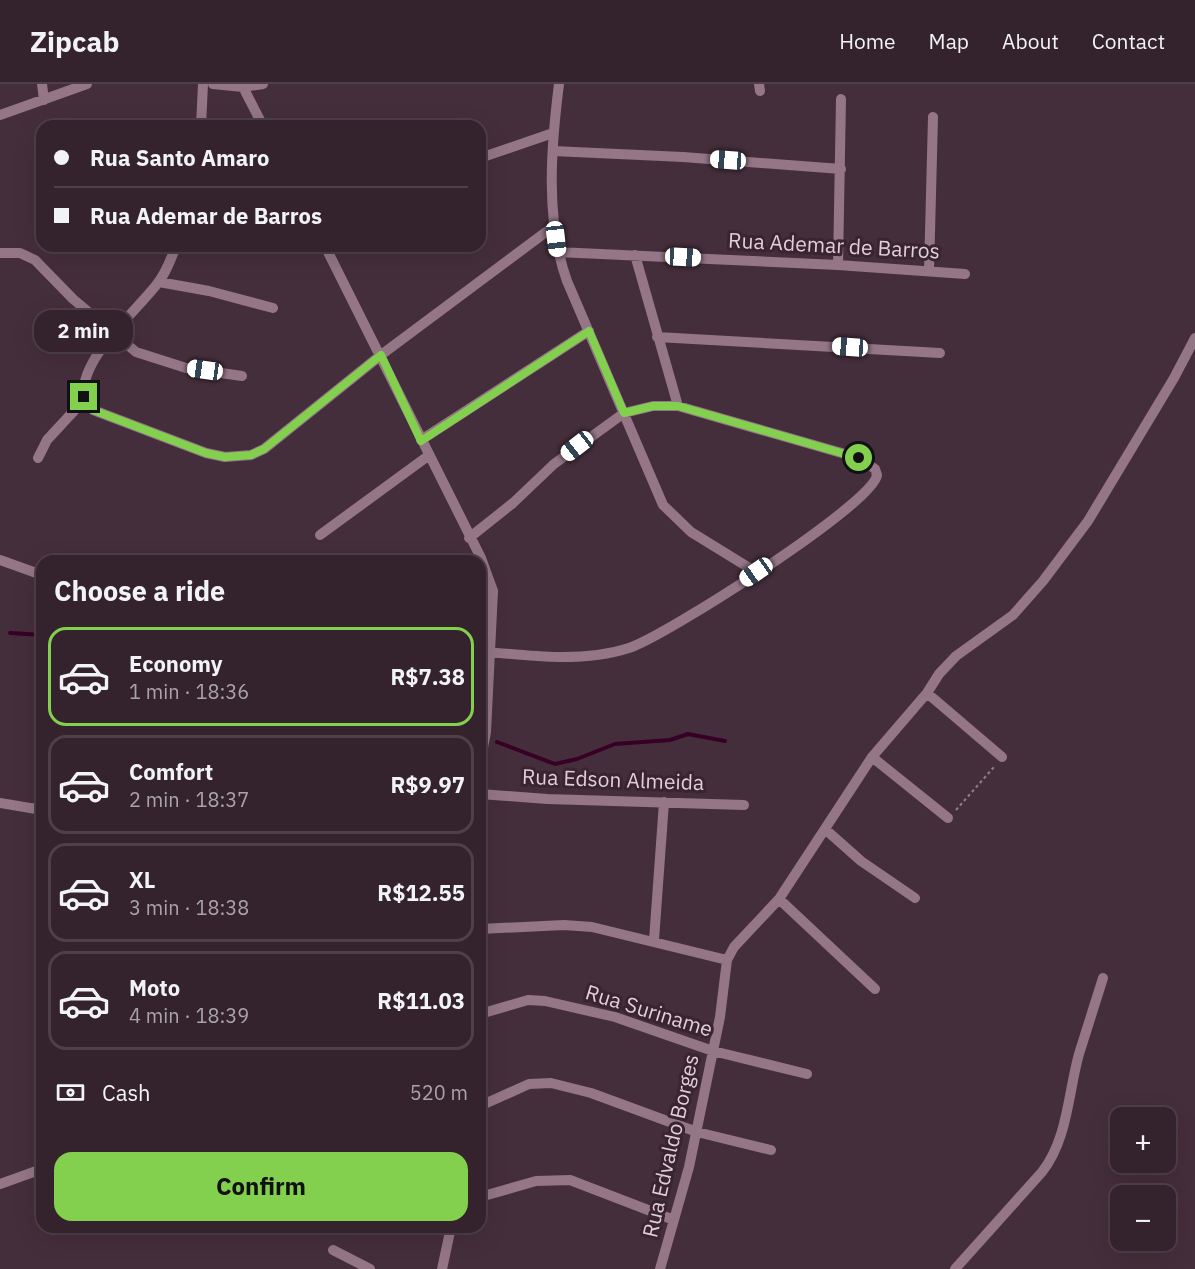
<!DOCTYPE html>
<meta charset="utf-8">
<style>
:root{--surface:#34222c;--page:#3f2f38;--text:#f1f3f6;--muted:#a9a4a9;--line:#4e3f48;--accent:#83d04f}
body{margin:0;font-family:"IBM Plex Sans",sans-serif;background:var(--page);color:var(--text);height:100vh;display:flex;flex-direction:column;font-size:22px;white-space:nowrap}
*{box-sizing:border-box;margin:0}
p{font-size:20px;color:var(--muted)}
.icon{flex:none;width:33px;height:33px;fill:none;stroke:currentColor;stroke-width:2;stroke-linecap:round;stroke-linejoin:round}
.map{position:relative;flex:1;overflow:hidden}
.panel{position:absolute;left:36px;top:471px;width:450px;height:678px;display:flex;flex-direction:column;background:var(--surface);border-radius:18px;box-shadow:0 6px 24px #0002,0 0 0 2px var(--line)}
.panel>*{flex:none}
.hud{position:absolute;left:36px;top:36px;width:450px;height:132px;border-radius:18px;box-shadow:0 6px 24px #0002,0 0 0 2px var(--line);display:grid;align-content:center;height:132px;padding:0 18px;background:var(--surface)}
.buttons{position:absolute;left:1110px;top:1023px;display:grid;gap:12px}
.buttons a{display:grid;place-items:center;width:66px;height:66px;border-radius:12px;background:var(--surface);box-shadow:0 6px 24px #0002,0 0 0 2px var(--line);font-size:30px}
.end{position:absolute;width:27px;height:27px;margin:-14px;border:8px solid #83d04f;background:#111;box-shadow:0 0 0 3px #111}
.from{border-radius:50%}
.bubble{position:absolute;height:42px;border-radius:18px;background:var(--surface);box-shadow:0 6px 24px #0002,0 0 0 2px var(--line);font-size:20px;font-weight:800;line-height:42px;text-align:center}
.car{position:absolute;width:18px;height:36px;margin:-18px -9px;border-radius:8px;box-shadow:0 0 4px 2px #0007;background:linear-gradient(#fff 24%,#345 0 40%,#fff 0 76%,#345 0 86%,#fff 0)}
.hud b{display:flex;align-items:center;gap:21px;height:57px;font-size:22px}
.hud b+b{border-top:2px solid var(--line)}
.hud i{width:15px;height:15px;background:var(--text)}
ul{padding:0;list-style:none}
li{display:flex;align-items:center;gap:18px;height:99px;margin:0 12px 9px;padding:0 6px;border:3px solid var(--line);border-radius:18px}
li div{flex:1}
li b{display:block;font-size:22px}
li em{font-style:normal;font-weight:800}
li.selected{border-color:var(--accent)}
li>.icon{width:54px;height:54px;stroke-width:1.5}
h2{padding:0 18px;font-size:27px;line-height:72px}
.pay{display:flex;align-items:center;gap:15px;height:66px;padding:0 18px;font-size:22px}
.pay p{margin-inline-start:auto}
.primary-button{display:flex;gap:12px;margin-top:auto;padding:12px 18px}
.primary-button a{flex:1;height:69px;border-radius:18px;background:var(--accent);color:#111;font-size:24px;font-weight:800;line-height:69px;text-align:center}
header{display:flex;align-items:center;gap:36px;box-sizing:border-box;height:84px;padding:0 30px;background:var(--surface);border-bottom:2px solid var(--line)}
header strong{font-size:28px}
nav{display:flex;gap:33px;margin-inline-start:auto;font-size:21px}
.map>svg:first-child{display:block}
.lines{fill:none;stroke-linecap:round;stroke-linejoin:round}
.stream{stroke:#380026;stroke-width:4}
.path{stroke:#907d88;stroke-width:2;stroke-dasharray:3 3;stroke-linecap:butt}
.minor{stroke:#947686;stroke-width:10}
.route{stroke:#83d04f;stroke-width:8}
.labels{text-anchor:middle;stroke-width:6;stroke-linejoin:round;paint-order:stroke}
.street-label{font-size:21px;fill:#dfd0d8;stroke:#3b2431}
</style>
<header>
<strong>Zipcab</strong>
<nav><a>Home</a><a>Map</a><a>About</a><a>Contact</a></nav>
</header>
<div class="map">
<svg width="1195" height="1185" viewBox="0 0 1195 1185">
<rect width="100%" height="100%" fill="#452e3b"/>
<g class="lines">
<!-- stream -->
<path class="stream" d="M10,549L42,551
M497,658L555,680L577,675L615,660L670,656L688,650L725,657"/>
<!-- path -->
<path class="path" d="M956,726L994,683"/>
<!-- minor -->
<path class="minor" d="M42,0L44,16
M213,0L243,3L263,0
M559,0C551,63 545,136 567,197L663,421L691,448L756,488
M759,0L760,7
M243,3L263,42
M0,31L87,0
M201,42L203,0
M553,67L683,73L841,85
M480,74L553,49
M176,162C171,175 166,189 157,200C135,229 77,276 84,316L93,326L206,369L225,373L251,371L264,365L381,271L554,142
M325,162L481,474L493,507L486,648L480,679
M557,168L838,181L965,190
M0,169H20L35,176L73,215L136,268L186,284L242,292
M635,171L678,322
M838,181L841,15
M929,187L933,33
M159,198L209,207L273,224
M657,253L940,269
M421,356L589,247
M38,374L47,356L84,316
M320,451L428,372
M469,454L513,419L554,380L624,329L653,322H678L859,374L875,385L877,391C873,420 664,553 629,564C583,579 528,572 480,567
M0,476L42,491
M927,609L1002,673
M872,673L948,734
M480,710L547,715L744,721
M0,719L42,726
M37,725L42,710
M825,745L861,777L915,814
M779,815L875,905
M480,845L564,841L592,843L727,876
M654,856L664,718
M480,930L528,916L545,917L615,933L713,967L807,990
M480,1022L529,1000L551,999L591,1009L697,1048L771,1066
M0,1100L42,1085
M480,1113L536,1097L570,1096L674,1136
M333,1166L370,1185
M442,1185L451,1143
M660,1185L689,1083L720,933L727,876L734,863L779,815L872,673L927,609L939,590L956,572L1013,531L1043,497L1088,437L1174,294L1195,254
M955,1185L1042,1088C1068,1055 1068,1009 1079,970C1087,944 1095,919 1103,894"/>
</g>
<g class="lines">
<!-- route -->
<path class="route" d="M84,313L93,326L206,369L225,373L251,371L264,365L381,271L421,357L589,247L624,329L653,322H678L859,374"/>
</g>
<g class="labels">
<!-- street labels -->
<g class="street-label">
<text transform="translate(834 162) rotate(3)" y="7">Rua Ademar de Barros</text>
<text transform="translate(613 696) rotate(2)" y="7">Rua Edson Almeida</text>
<text transform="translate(649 927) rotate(17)" y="7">Rua Suriname</text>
<text transform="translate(671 1062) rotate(-77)" y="7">Rua Edvaldo Borges</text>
</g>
</g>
</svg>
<div class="buttons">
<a>+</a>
<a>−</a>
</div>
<i class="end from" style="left:859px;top:374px"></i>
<i class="end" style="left:84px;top:313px"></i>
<div class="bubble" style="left:34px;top:226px;width:99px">2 min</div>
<i class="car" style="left:728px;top:76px;rotate:274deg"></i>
<i class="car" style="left:556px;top:155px;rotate:173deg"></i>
<i class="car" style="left:683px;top:173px;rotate:93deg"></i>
<i class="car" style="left:850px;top:263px;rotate:274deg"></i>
<i class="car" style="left:205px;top:286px;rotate:278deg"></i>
<i class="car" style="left:577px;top:362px;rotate:232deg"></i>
<i class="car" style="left:756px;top:488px;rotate:235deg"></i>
<div class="hud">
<b><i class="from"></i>Rua Santo Amaro</b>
<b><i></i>Rua Ademar de Barros</b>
</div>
<section class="panel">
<h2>Choose a ride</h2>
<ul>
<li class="selected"><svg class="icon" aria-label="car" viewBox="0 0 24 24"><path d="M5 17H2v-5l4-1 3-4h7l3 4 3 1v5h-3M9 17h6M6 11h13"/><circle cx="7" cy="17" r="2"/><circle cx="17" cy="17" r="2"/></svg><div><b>Economy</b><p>1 min · 18:36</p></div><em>R$7.38</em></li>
<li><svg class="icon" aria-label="car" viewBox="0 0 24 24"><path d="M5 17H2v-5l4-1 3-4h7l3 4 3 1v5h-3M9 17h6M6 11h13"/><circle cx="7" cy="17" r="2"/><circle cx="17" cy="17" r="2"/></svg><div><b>Comfort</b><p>2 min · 18:37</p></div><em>R$9.97</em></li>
<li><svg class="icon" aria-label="car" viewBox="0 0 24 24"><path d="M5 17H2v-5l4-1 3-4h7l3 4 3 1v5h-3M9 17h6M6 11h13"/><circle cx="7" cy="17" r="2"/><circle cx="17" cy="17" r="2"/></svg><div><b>XL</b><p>3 min · 18:38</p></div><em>R$12.55</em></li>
<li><svg class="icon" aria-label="car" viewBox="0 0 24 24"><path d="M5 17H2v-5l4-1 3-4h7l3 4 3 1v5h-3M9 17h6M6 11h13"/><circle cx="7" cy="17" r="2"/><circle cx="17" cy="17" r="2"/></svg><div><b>Moto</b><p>4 min · 18:39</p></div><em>R$11.03</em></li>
</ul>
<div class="pay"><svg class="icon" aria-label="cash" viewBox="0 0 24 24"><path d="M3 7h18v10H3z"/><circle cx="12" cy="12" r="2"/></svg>Cash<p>520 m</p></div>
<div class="primary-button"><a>Confirm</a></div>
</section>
</div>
